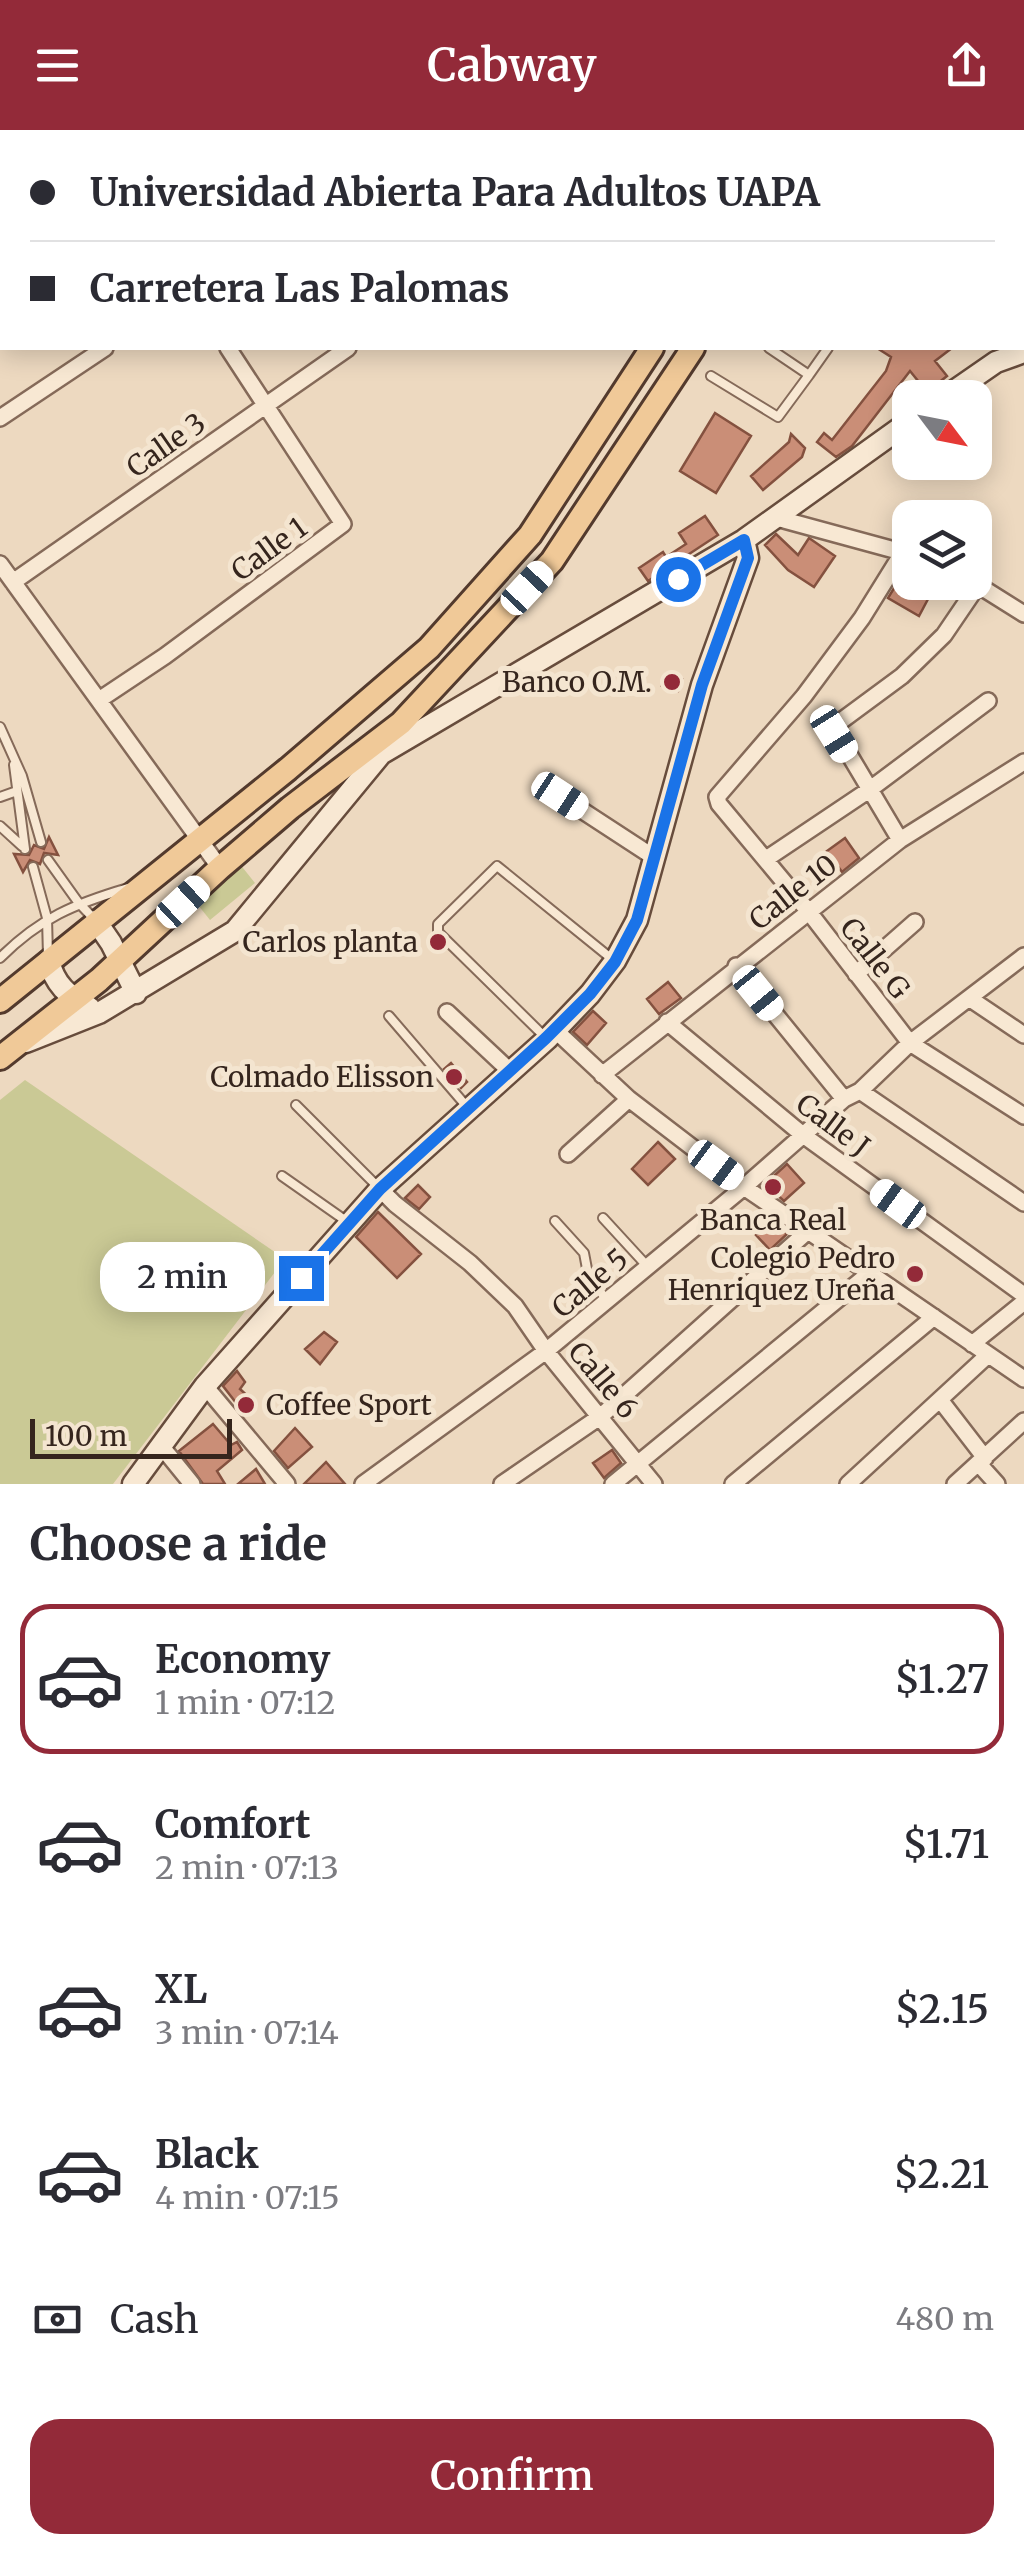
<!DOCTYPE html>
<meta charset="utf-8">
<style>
:root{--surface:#fff;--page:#f7f7f7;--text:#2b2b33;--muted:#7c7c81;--line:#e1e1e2;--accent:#932a39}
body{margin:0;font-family:Merriweather,serif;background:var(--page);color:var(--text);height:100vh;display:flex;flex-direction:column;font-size:38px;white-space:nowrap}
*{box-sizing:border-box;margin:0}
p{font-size:32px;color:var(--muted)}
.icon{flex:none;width:55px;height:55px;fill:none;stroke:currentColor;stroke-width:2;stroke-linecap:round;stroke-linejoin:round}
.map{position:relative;height:1354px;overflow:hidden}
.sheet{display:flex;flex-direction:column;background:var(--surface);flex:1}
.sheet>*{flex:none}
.guide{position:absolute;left:0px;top:0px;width:1025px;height:220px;box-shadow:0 5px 25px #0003;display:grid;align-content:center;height:220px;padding:0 30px;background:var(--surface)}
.needle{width:65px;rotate:122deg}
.tools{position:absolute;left:892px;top:250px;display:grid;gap:20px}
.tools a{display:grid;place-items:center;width:100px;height:100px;border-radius:20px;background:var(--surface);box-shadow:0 5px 25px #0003;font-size:50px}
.scale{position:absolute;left:30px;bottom:25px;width:202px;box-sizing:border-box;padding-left:10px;border:5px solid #35251d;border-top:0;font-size:28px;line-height:35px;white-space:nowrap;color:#35251d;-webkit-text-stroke:8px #f4e5d0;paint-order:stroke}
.end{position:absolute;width:45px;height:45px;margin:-22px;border:12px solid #1a73e8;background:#fff;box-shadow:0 0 0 5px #fff}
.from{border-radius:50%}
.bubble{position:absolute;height:70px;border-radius:30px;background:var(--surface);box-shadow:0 5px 25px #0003;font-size:32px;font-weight:600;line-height:70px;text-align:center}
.car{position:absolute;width:30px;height:60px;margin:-30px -15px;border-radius:12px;box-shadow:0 0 8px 2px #0007;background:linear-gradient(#fff 24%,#345 0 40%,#fff 0 76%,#345 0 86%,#fff 0)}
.guide b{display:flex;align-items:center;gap:35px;height:95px;font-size:38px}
.guide b+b{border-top:2px solid var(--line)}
.guide i{width:25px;height:25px;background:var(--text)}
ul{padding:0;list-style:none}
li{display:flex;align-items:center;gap:30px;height:150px;margin:0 20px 15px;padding:0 10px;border:5px solid transparent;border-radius:30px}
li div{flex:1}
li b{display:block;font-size:38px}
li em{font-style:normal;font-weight:600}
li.on{border-color:var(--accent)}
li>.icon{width:90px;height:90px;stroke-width:1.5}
h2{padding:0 30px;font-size:45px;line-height:120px}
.pay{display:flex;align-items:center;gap:25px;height:110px;padding:0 30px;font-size:38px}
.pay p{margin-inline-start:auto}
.primary-button{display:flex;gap:20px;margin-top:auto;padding:20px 30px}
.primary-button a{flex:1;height:115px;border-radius:30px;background:var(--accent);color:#fff;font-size:40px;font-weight:600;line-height:115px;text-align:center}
header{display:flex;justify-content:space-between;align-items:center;height:130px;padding:0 30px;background:var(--accent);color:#fff;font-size:45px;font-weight:600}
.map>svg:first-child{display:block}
.green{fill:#cac995}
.building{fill:#ca8e77;stroke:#84513f;stroke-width:2.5}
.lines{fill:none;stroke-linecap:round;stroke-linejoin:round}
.lane-casing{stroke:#856a59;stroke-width:12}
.street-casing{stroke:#856a59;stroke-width:20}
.secondary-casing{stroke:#674c3c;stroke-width:25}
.primary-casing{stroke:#533a2d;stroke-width:28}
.lane{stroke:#f8e8d3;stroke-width:8}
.street{stroke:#f8e8d3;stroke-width:15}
.secondary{stroke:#f8e8d3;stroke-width:20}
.primary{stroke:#f0c998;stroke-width:22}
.route{stroke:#1a73e8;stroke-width:12}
.poi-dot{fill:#932a39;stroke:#f4e5d0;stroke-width:4}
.labels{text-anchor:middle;stroke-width:10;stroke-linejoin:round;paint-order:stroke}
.street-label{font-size:28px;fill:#35251d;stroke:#f4e5d0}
.poi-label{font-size:28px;fill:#35251d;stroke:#f4e5d0;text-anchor:end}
</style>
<header><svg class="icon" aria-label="menu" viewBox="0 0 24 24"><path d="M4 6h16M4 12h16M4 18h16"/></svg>Cabway<svg class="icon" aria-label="share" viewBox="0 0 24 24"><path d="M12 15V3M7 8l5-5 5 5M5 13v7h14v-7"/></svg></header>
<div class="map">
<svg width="1024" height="1354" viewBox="0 0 1024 1354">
<rect width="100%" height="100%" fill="#edd9c0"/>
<!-- green -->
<path class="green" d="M239,733L255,753L210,790L194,770Z
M25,950L285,1129L113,1354H0V970Z"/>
<!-- building -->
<path class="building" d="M877,218H952L935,231L947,246L927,262L910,241L852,316L836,327L817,312L824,303L832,310L886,241L891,227Z
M715,283L751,306L716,363L680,341Z
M791,304L805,318L802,327L763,360L751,346L789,312Z
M705,386L718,405L648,451L639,438L663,422L666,427L686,414L679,403Z
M776,404L798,425L809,408L835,426L814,457L788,440L765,415Z
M908,435L910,452H937L919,486L888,468Z
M666,544L682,549L678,561L662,556Z
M49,707L58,725L44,723L40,734L30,730L23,742L14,724L29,725L34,715L44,719Z
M845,708L859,728L842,742L827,721Z
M668,852L681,868L659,884L647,869Z
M593,881L606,893L587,915L573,902Z
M451,933L467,952L461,958L444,939Z
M658,1012L675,1029L648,1055L632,1039Z
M787,1034L804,1053L784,1071L765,1054Z
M418,1055L430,1067L419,1079L405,1068Z
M378,1082L421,1124L397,1148L356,1107Z
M773,1090L787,1104L770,1120L756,1105Z
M324,1202L337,1212L320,1234L305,1219Z
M237,1241L245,1252L240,1259L254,1272L244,1283L223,1256Z
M213,1294L231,1315L237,1312L242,1320L217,1341L225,1354H203L179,1321Z
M295,1298L312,1317L288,1338L274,1321Z
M612,1320L621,1333L604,1348L593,1333Z
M326,1332L345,1354H304Z
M256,1339L265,1354H238Z"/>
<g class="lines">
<!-- lane casing -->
<g class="lane-casing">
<path id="lane" d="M999,0V2
M967,2L968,0
M809,245L828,218
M711,246L778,287L809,245L769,218
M0,597L22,646L41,712
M14,635L25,719
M0,667L17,661
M0,696L22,716
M48,730L78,772L96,791
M33,737L47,788L48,826
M0,828C40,788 74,774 128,758
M389,886L468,978
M546,908L438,802V794L497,736L612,829
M296,975L378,1057
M282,1046L349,1093
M603,1088L648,1137
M555,1091L584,1123L588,1144L607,1171"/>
</g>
<!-- street casing -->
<g class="street-casing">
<path id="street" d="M201,0L203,2
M492,0L497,2
M144,2L147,0
M380,2L381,0
M0,108L2,106
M0,288L105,218
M773,387L909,424
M903,422L862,488L804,566L717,667L719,674L809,782L910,913L1024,986
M0,434L220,738
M13,452L348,218
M973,452L1024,484
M99,570L165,526L343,394L228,218
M560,666L655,728
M900,710L834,599L837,594L902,546L944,505L978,455
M766,729L869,660L988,571
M736,836L844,969
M856,844L915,792
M969,868L1024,905
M447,882L511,942
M667,892L803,1005L1024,1165
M555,900L629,969L744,1057L1024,1249
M602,945L900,710L1024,632
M860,961L1024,1073
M568,1024L629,969
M380,1059L395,1074L470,1133L515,1176L546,1221L654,1354
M972,1214L1024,1172
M205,1256L287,1354
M941,1271L985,1328
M162,1317L192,1354
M979,1334L997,1354
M363,1354L546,1221L744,1057L844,969L860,961L910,913L1024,826
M502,1354L601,1286L809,1100
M613,1354L871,1142
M733,1354L934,1187
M848,1354L988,1225
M955,1354L1024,1291"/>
</g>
<!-- secondary casing -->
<g class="secondary-casing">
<path id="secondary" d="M944,268L996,232L1024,222
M96,791L111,813L136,863
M49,830C54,854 68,866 89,877
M26,912L99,883L235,801L381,624L744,410L910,291
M133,1354L205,1256L380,1059L547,909L590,864L615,831L637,790L702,555L748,428L744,410"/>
</g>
<!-- primary casing -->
<g class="primary-casing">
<path id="primary" d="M777,2L779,0
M810,2L812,0
M0,871L288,639L429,518L530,405L652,218
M0,928L99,850L220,738L290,678L401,593L552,431L693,218"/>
</g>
<!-- lane -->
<use href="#lane" class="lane"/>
<!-- street -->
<use href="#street" class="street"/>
<!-- secondary -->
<use href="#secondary" class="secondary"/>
<!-- primary -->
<use href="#primary" class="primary"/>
</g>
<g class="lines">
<!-- route -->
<path class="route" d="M301,1148L380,1059L546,908L590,864L615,832L637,790L702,555L748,428L744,410L678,449"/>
</g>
<!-- markers -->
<g class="poi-dot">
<circle cx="672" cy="552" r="10"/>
<circle cx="438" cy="812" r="10"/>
<circle cx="454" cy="947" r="10"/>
<circle cx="773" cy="1057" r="10"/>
<circle cx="915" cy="1144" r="10"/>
<circle cx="246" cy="1275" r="10"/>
</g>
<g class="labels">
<!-- street labels -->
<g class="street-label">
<text transform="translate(166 315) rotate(-35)" y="10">Calle 3</text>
<text transform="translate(269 419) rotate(-36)" y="10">Calle 1</text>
<text transform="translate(793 762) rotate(-38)" y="10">Calle 10</text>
<text transform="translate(875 828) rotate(52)" y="10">Calle G</text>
<text transform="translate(833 995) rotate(37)" y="10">Calle J</text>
<text transform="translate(590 1153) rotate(-40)" y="10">Calle 5</text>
<text transform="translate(603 1250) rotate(50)" y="10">Calle 6</text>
</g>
<!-- poi labels -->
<g class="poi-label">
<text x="652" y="562">Banco O.M.</text>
<text x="418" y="822">Carlos planta</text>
<text x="434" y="957">Colmado Elisson</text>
<text x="773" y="1100" text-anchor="middle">Banca Real</text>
<text x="895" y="1138">Colegio Pedro<tspan x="895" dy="32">Henriquez Ureña</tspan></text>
<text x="266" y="1285" text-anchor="start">Coffee Sport</text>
</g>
</g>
</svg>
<div class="tools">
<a><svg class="needle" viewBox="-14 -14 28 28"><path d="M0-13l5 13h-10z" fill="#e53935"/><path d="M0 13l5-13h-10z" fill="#7c7c81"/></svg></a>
<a><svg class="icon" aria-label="layers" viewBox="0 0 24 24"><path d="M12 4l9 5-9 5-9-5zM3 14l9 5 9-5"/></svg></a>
</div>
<div class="scale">100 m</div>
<i class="end from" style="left:678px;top:449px"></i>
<i class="end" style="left:301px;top:1148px"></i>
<div class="bubble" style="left:100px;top:1112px;width:165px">2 min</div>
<i class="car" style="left:527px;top:458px;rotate:43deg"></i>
<i class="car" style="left:834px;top:604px;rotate:148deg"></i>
<i class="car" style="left:560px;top:666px;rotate:123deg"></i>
<i class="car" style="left:183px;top:772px;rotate:47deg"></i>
<i class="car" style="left:758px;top:863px;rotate:141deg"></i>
<i class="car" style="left:716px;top:1035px;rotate:127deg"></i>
<i class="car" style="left:898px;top:1074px;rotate:306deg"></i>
<div class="guide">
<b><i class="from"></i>Universidad Abierta Para Adultos UAPA</b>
<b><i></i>Carretera Las Palomas</b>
</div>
</div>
<section class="sheet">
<h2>Choose a ride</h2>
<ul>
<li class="on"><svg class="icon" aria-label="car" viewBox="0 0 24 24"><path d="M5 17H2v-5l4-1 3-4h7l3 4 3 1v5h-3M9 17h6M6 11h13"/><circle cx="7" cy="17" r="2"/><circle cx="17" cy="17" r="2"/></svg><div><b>Economy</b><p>1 min · 07:12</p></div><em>$1.27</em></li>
<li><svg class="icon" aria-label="car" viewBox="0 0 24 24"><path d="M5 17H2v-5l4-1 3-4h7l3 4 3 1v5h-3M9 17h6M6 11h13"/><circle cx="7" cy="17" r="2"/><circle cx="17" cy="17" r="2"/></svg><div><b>Comfort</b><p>2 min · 07:13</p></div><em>$1.71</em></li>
<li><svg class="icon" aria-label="car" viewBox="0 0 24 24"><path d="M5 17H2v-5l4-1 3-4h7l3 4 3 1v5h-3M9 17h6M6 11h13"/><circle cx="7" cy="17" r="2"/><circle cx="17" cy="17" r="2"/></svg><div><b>XL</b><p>3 min · 07:14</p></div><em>$2.15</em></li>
<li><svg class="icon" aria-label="car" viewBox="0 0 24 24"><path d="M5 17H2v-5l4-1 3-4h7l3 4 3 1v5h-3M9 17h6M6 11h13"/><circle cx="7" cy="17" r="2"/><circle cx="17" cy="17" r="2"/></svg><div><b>Black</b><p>4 min · 07:15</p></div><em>$2.21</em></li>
</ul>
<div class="pay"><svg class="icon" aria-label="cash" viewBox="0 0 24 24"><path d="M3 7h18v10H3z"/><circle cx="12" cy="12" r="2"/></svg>Cash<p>480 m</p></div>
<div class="primary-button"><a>Confirm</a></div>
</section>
